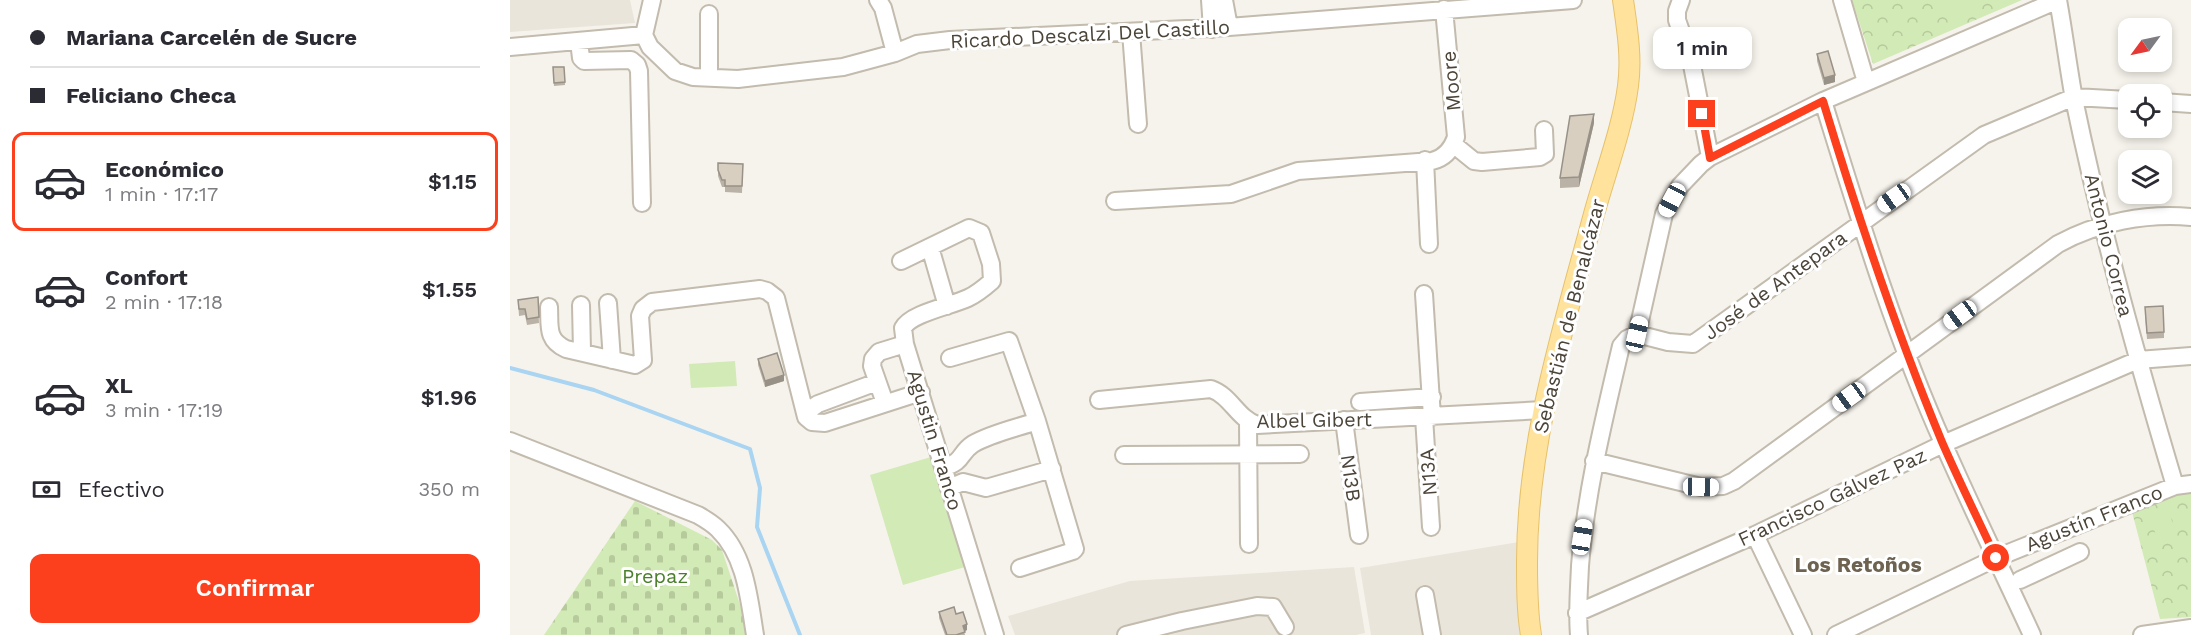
<!DOCTYPE html>
<html lang="es">
<meta charset="utf-8">
<style>
:root{--surface:#fff;--page:#f2f2f3;--text:#2b2b33;--muted:#7c7c81;--line:#e1e1e2;--accent:#fc3f1d}
body{margin:0;font-family:"Work Sans",sans-serif;background:var(--page);color:var(--text);height:100vh;display:flex;flex-direction:column;font-size:22px;white-space:nowrap}
*{box-sizing:border-box;margin:0}
p{font-size:20px;color:var(--muted)}
.icon{flex:none;width:33px;height:33px;fill:none;stroke:currentColor;stroke-width:2;stroke-linecap:round;stroke-linejoin:round}
.map{position:relative;flex:1;overflow:hidden}
.drawer{display:flex;flex-direction:column;background:var(--surface);width:510px}
.drawer>*{flex:none}
.top-card{display:grid;align-content:center;height:132px;padding:0 30px;background:var(--surface)}
.needle{width:39px;rotate:237deg}
.controls{position:absolute;left:1608px;top:18px;display:grid;gap:12px}
.controls a{display:grid;place-items:center;width:54px;height:54px;border-radius:12px;background:var(--surface);box-shadow:0 3px 9px #0003;font-size:30px}
.end{position:absolute;width:27px;height:27px;margin:-14px;border:8px solid #fc3f1d;background:#fff;box-shadow:0 0 0 3px #fff}
.from{border-radius:50%}
.bubble{position:absolute;height:42px;border-radius:12px;background:var(--surface);box-shadow:0 3px 9px #0003;font-size:20px;font-weight:600;line-height:42px;text-align:center}
.car{position:absolute;width:18px;height:36px;margin:-18px -9px;border-radius:8px;box-shadow:0 0 4px 2px #0007;background:linear-gradient(#fff 24%,#345 0 40%,#fff 0 76%,#345 0 86%,#fff 0)}
.top-card b{display:flex;align-items:center;gap:21px;height:57px;font-size:22px}
.top-card b+b{border-top:2px solid var(--line)}
.top-card i{width:15px;height:15px;background:var(--text)}
ul{padding:0;list-style:none}
li{display:flex;align-items:center;gap:18px;height:99px;margin:0 12px 9px;padding:0 18px;border:3px solid transparent;border-radius:12px}
li div{flex:1}
li b{display:block;font-size:22px}
li em{font-style:normal;font-weight:600}
li.active{border-color:var(--accent)}
li>.icon{width:54px;height:54px;stroke-width:1.5}
.pay{display:flex;align-items:center;gap:15px;height:66px;padding:0 30px;font-size:22px}
.pay p{margin-inline-start:auto}
.primary-button{display:flex;gap:12px;margin-top:auto;padding:12px 30px}
.primary-button a{flex:1;height:69px;border-radius:12px;background:var(--accent);color:#fff;font-size:24px;font-weight:600;line-height:69px;text-align:center}
main{display:flex;flex:1;min-height:0}
.map>svg:first-child{display:block}
.residential{fill:#eae5da}
.cemetery{fill:url(#cemetery-stones)}
.park{fill:url(#park-crowns)}
.pitch{fill:#d2eab5}
.lines{fill:none;stroke-linecap:round;stroke-linejoin:round}
.stream{stroke:#a9d4f2;stroke-width:4}
.minor-casing{stroke:#c2bbae;stroke-width:20}
.major-casing{stroke:#e6c16a;stroke-width:22}
.minor{stroke:#fff;stroke-width:16}
.major{stroke:#ffe39c;stroke-width:20}
.wall{fill:#bab2a6}
.shaded-wall{fill:#979187}
.building{fill:#d8cfc1;stroke:#979187;stroke-width:1.5}
.route{stroke:#fc3f1d;stroke-width:8}
.labels{text-anchor:middle;stroke-width:6;stroke-linejoin:round;paint-order:stroke}
.street-label{font-size:20px;fill:#4b4439;stroke:#fff}
.park-label{font-size:20px;fill:#4a7f2a;stroke:#fff}
.neighbourhood-label{font-size:21px;font-weight:bold;fill:#6e6250;stroke:#fff}
</style>
<main>
<section class="drawer">
<div class="top-card">
<b><i class="from"></i>Mariana Carcelén de Sucre</b>
<b><i></i>Feliciano Checa</b>
</div>
<ul>
<li class="active"><svg class="icon" aria-label="car" viewBox="0 0 24 24"><path d="M5 17H2v-5l4-1 3-4h7l3 4 3 1v5h-3M9 17h6M6 11h13"/><circle cx="7" cy="17" r="2"/><circle cx="17" cy="17" r="2"/></svg><div><b>Económico</b><p>1 min · 17:17</p></div><em>$1.15</em></li>
<li><svg class="icon" aria-label="car" viewBox="0 0 24 24"><path d="M5 17H2v-5l4-1 3-4h7l3 4 3 1v5h-3M9 17h6M6 11h13"/><circle cx="7" cy="17" r="2"/><circle cx="17" cy="17" r="2"/></svg><div><b>Confort</b><p>2 min · 17:18</p></div><em>$1.55</em></li>
<li><svg class="icon" aria-label="car" viewBox="0 0 24 24"><path d="M5 17H2v-5l4-1 3-4h7l3 4 3 1v5h-3M9 17h6M6 11h13"/><circle cx="7" cy="17" r="2"/><circle cx="17" cy="17" r="2"/></svg><div><b>XL</b><p>3 min · 17:19</p></div><em>$1.96</em></li>
</ul>
<div class="pay"><svg class="icon" aria-label="cash" viewBox="0 0 24 24"><path d="M3 7h18v10H3z"/><circle cx="12" cy="12" r="2"/></svg>Efectivo<p>350 m</p></div>
<div class="primary-button"><a>Confirmar</a></div>
</section>
<div class="map">
<svg width="1681" height="635" viewBox="0 0 1681 635">
<defs>
<pattern id="cemetery-stones" width="16" height="16" patternUnits="userSpaceOnUse" patternTransform="scale(1.5)"><rect width="16" height="16" fill="#d2eab5"/><path d="M2 7V4a2 2 0 0 1 4 0v3zM10 15v-3a2 2 0 0 1 4 0v3z" fill="#b6ca9c"/></pattern>
<pattern id="park-crowns" width="20" height="18" patternUnits="userSpaceOnUse" patternTransform="scale(1.5)"><rect width="20" height="18" fill="#d2eab5"/><path d="M2 6a3 3 0 1 1 6 0M12 15a3 3 0 1 1 6 0" fill="none" stroke="#b6ca9c"/></pattern>
</defs>
<rect width="100%" height="100%" fill="#f6f3ec"/>
<!-- residential -->
<path class="residential" d="M0,0H120L125,23L0,32Z
M1009,542L1017,635H861L850,568Z
M844,567L855,633L846,635H505L498,616L620,581Z"/>
<!-- cemetery -->
<path class="cemetery" d="M125,501L202,540L212,550L240,635H34Z"/>
<!-- park -->
<path class="park" d="M1342,0H1512L1363,64Z
M1681,493V617L1650,619L1621,508L1656,494Z"/>
<!-- pitch -->
<path class="pitch" d="M1441,0H1469L1472,8L1441,21L1434,3Z
M225,361L227,386L181,388L179,364Z
M421,457L455,567L393,585L360,475Z
M1657,505L1667,537L1648,543L1639,511Z"/>
<g class="lines">
<!-- stream -->
<path class="stream" d="M0,368L84,390L240,449L250,488L247,527L290,635"/>
<!-- minor casing -->
<g class="minor-casing">
<path id="minor" d="M142,0L134,35L140,47L165,71L183,77L228,79L333,67L385,53L407,44L440,40L719,27L1063,0
M368,0L373,8L385,53
M700,0L702,29
M714,0L719,27
M1171,0L1167,11V20L1181,60L1200,157
M1332,0L1356,82
M1548,0C1554,33 1558,66 1564,99C1591,230 1627,358 1665,486
M199,14V78
M621,32L628,124
M69,41L71,58L74,61L121,60L127,65L129,71L132,203
M0,47L134,35
M1313,101C1349,217 1384,334 1434,445C1462,509 1493,572 1522,635
M1652,102L1681,104
M943,144L964,161L972,162L1030,157L1035,154L1034,130
M915,160L919,244
M605,201L721,194L788,171L922,161C935,158 942,149 946,137L934,9
M420,247L437,306
M391,261L459,228L471,233L481,264L482,281C474,288 467,294 458,298C441,306 401,313 393,328L395,344L485,635
M914,294L922,417
M98,303L102,360
M71,305L72,351
M39,307C40,326 36,340 56,349L125,365L133,360L130,316L133,309L142,302L250,289L257,291L266,298L296,417
M1127,334L1158,342L1183,344L1474,135L1564,97L1618,100
M440,358L499,341L527,421L565,549L563,551L510,568
M589,400L701,389C721,396 727,418 747,425L1033,410
M850,402L922,397
M375,403L362,366L363,359L369,352L395,344
M296,417L302,422L315,423L411,392
M296,417L302,408L308,404L367,382
M914,417L921,527
M834,420L849,535
M738,422L739,544
M0,441L188,515C195,519 202,523 208,529C236,556 239,599 245,635
M614,455L790,454
M1084,461L1191,487L1213,486L1224,481L1548,244C1588,222 1636,213 1681,217
M434,467C454,462 449,453 463,444C482,433 507,428 527,421
M439,488L453,482L476,488L542,469
M1245,535L1293,635
M1510,580L1570,552
M915,595L922,635
M1067,613L1245,535L1433,444L1628,360L1681,356
M616,635L672,621L747,606L763,607L775,627
M1069,635C1067,612 1069,590 1070,566C1076,491 1094,419 1111,346L1117,339L1127,334L1154,214L1170,186L1191,164L1200,157L1313,101L1548,0
M1326,635L1486,558L1665,486L1681,484
M1632,635L1681,628"/>
</g>
<!-- major casing -->
<g class="major-casing">
<path id="major" d="M1021,635C1017,611 1017,587 1017,562C1017,442 1053,329 1084,214C1095,174 1113,126 1118,86C1122,57 1117,28 1113,0"/>
</g>
<!-- minor -->
<use href="#minor" class="minor"/>
<!-- major -->
<use href="#major" class="major"/>
</g>
<!-- wall -->
<path class="wall" d="M1307,54L1325,82L1314,85L1307,61Z
M43,67H54L55,85L44,86Z
M1084,123L1069,187L1050,188V178Z
M208,163L233,164L232,193L215,192V187H212L208,176Z
M28,297L29,323L17,325L15,315L9,316L8,300Z
M1635,313L1654,332V338L1637,339Z
M248,359L274,381L255,387L248,365Z
M429,612L446,614L457,630L454,631L455,635H435L429,618Z"/>
<!-- shaded-wall -->
<path class="shaded-wall" d="M1325,75V82L1314,85V78Z
M1084,114V123L1069,187V177Z
M274,375V381L255,387V381Z
M457,624V630L453,632V626Z"/>
<!-- building -->
<path class="building" d="M1318,51L1325,75L1314,78L1307,54Z
M43,67H54L55,82L44,83Z
M1084,114L1069,177L1050,178L1060,116Z
M208,163L233,164L232,186H215V180H212L208,170Z
M28,297L29,317L17,319L15,309H9L8,300Z
M1653,306L1654,332L1637,333L1635,307Z
M267,353L274,375L255,381L248,359Z
M444,607L446,614L453,612L457,624L453,626L455,632L446,635H437L429,612Z"/>
<g class="lines">
<!-- route -->
<path class="route" d="M1192,114L1200,158L1313,101C1348,217 1386,331 1432,442C1449,481 1468,519 1486,558"/>
</g>
<g class="labels">
<!-- street labels -->
<g class="street-label">
<text transform="translate(580 34) rotate(-3)" y="7">Ricardo Descalzi Del Castillo</text>
<text transform="translate(941 81) rotate(-95)" y="7">Moore</text>
<text transform="translate(1599 245) rotate(76)" y="7">Antonio Correa</text>
<text transform="translate(1265 285) rotate(-36)" y="7">José de Antepara</text>
<text transform="translate(1059 316) rotate(-76)" y="7">Sebastián de Benalcázar</text>
<text transform="translate(804 420) rotate(-1)" y="7">Albel Gibert</text>
<text transform="translate(425 440) rotate(73)" y="7">Agustin Franco</text>
<text transform="translate(918 472) rotate(-94)" y="7">N13A</text>
<text transform="translate(841 478) rotate(82)" y="7">N13B</text>
<text transform="translate(1322 497) rotate(-25)" y="7">Francisco Gálvez Paz</text>
<text transform="translate(1584 518) rotate(-22)" y="7">Agustín Franco</text>
</g>
<!-- park labels -->
<g class="park-label">
<text x="145" y="583">Prepaz</text>
</g>
<!-- neighbourhood labels -->
<g class="neighbourhood-label">
<text x="1348" y="572">Los Retoños</text>
</g>
</g>
</svg>
<div class="controls">
<a><svg class="needle" viewBox="-14 -14 28 28"><path d="M0-13l5 13h-10z" fill="#e53935"/><path d="M0 13l5-13h-10z" fill="#7c7c81"/></svg></a>
<a><svg class="icon" aria-label="locate" viewBox="0 0 24 24"><circle cx="12" cy="12" r="6"/><path d="M12 2v4M12 18v4M2 12h4M18 12h4"/></svg></a>
<a><svg class="icon" aria-label="layers" viewBox="0 0 24 24"><path d="M12 4l9 5-9 5-9-5zM3 14l9 5 9-5"/></svg></a>
</div>
<i class="end from" style="left:1486px;top:558px"></i>
<i class="end" style="left:1192px;top:114px"></i>
<div class="bubble" style="left:1143px;top:27px;width:99px">1 min</div>
<i class="car" style="left:1384px;top:198px;rotate:235deg"></i>
<i class="car" style="left:1162px;top:200px;rotate:208deg"></i>
<i class="car" style="left:1450px;top:315px;rotate:234deg"></i>
<i class="car" style="left:1127px;top:334px;rotate:13deg"></i>
<i class="car" style="left:1339px;top:397px;rotate:234deg"></i>
<i class="car" style="left:1191px;top:487px;rotate:91deg"></i>
<i class="car" style="left:1072px;top:537px;rotate:9deg"></i>
</div>
</main>
